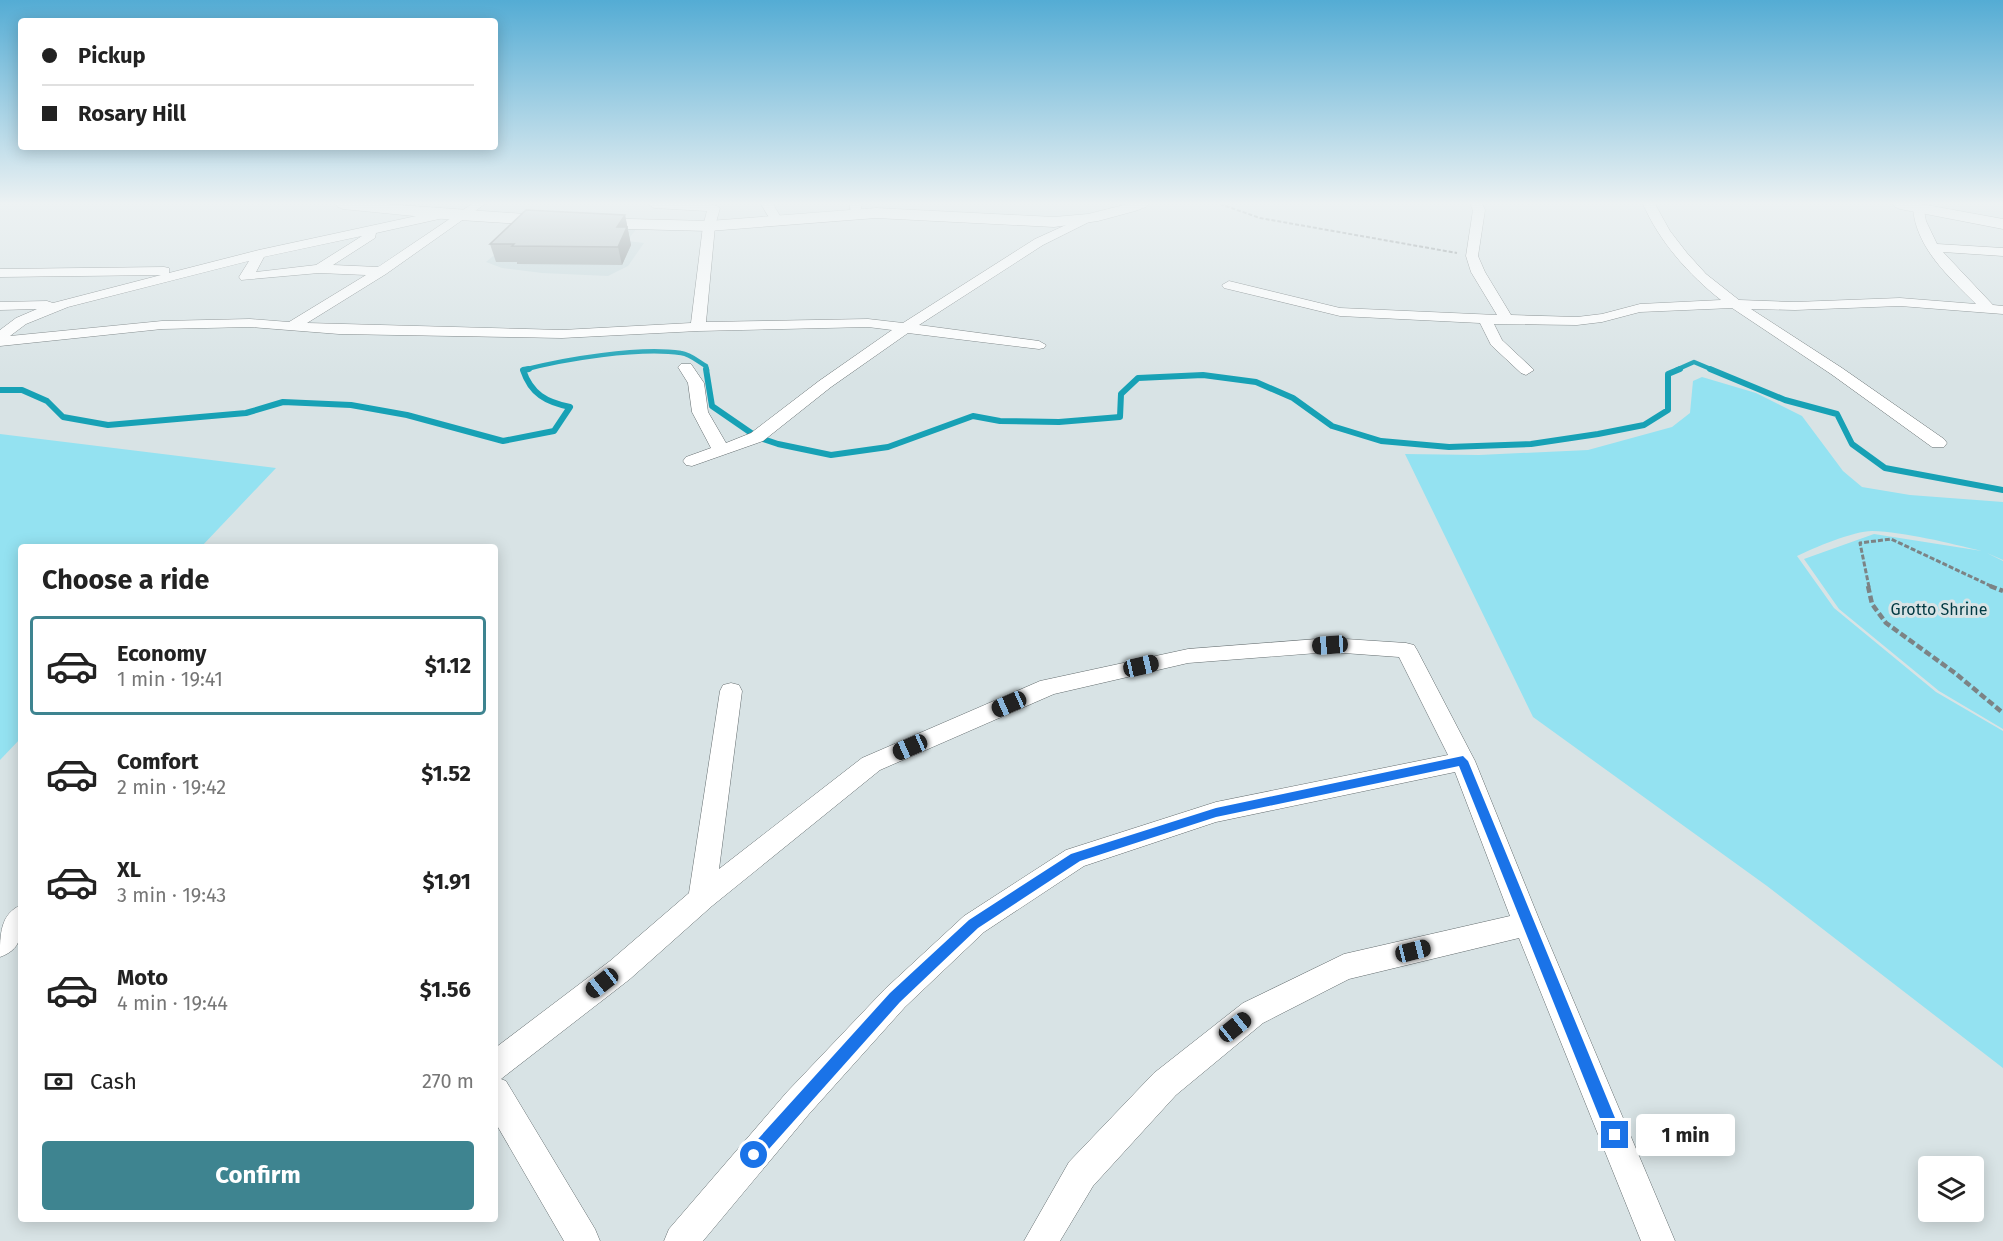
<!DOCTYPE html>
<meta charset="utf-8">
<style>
:root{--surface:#fff;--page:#f2f2f2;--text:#222;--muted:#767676;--line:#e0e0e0;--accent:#3e8490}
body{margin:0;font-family:"Fira Sans",sans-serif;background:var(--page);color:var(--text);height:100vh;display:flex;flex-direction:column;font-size:22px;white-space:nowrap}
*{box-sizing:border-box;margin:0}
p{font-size:20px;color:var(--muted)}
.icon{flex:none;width:33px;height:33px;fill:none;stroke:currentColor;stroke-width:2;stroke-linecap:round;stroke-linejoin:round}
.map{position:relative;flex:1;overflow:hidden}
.details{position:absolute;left:18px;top:544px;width:480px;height:678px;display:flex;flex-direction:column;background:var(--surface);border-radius:6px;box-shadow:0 3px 15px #0003}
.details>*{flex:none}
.hud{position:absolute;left:18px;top:18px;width:480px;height:132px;border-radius:6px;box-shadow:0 3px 15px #0003;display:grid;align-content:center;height:132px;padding:0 24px;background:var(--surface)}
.controls{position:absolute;left:1918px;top:1156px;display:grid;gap:12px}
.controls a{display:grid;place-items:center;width:66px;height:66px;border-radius:6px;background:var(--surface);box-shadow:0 3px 15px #0003;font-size:30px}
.end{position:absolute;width:27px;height:27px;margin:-14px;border:8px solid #1a73e8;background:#fff;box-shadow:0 0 0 3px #fff}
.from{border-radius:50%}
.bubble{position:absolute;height:42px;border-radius:6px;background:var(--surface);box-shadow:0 3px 15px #0003;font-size:20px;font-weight:700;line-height:42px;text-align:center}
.car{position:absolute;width:18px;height:36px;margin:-18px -9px;border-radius:8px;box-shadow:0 0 4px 2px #0007;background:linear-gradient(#222 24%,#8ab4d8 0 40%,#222 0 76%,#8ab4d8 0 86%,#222 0)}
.hud b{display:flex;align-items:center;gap:21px;height:57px;font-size:22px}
.hud b+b{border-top:2px solid var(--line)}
.hud i{width:15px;height:15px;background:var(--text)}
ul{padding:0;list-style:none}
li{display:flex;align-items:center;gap:18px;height:99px;margin:0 12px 9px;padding:0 12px;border:3px solid transparent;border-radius:6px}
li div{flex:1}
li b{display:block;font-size:22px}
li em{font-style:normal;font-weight:700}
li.selected{border-color:var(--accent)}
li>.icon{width:54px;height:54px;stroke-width:1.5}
h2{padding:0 24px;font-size:27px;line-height:72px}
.pay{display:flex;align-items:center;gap:15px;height:66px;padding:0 24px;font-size:22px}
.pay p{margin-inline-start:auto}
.primary-button{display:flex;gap:12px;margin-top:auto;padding:12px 24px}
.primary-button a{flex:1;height:69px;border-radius:6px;background:var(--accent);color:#fff;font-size:24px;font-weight:700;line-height:69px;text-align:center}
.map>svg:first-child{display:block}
.built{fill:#c4d7db}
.green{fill:#94e2f1}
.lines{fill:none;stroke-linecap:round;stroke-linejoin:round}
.stream-far1{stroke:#17a1b5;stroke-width:4.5}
.stream{stroke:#17a1b5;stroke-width:6}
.minor-casing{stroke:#646d6f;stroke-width:1}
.tertiary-casing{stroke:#646d6f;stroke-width:1}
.path-far2{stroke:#7c8385;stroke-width:2;stroke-dasharray:4 2;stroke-linecap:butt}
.path-far1{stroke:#7c8385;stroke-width:3;stroke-dasharray:5 2;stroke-linecap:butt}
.path{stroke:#7c8385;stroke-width:4.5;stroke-dasharray:7 3;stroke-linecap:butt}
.minor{fill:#fff;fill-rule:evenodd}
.tertiary{fill:#fff;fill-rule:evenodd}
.wall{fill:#9aa3a5}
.shaded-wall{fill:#7d8486}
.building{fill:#b3bdc0;stroke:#7d8486;stroke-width:1.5}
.route{fill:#1a73e8}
.labels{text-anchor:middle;stroke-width:6;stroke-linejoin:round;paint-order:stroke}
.park-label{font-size:16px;fill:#003942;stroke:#d8e3e5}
</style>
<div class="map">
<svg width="2003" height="1241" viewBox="0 0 2003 1241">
<rect width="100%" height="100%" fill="#d8e3e5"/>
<!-- built -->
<path class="built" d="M529,226L637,228L627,241L644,243L628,266L608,276L542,273L502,268L486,262Z"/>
<!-- green -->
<path class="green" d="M1702,377L1756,393L1802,416L1843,471L1862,487L1910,495L2003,502V560L1987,553L2003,561V729L1939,691L1839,609L1804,559L1874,534L1982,551C1949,543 1905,532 1872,531C1854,531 1813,548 1797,556L1834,608L1936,692L2003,731V1068L1767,886L1533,717L1405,454L1479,455L1588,450L1672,427L1690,413L1693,381Z
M0,434L276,468L201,547L21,548V738L0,760Z"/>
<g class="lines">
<!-- stream-far1 -->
<path class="stream-far1" d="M523,370C565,359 638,347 681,353C690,354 699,362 706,366L707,370
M1676,370L1694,362L1713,370"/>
<!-- stream -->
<path class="stream" d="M706,369L712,406L757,437L778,444L831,455L888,447L973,416L1000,421L1059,422L1120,417L1121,394L1138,378L1203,375L1256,382L1293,398L1332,426L1381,441L1449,447L1531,444L1598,434L1644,425L1668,410V374L1680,369
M1710,369L1785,400L1837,414L1852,444L1885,468L2003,490
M0,390H22L47,401L63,417L108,425L246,413L283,402L351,405L407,415L503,441L554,431L570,407C546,402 531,394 523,370L529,369"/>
<!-- minor casing -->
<g class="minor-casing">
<path id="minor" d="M472,204H485L386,274L307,323L562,330L691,323L703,226L707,211L654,208L648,204C662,203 710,200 720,208L715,226L706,322L868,319L903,323L1035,239L1079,219H1087L1089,222L1043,245L919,325L1039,341L1046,345L1044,348L1039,349L908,333L831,387L763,441L692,466L686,465L683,461L686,457L711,448L692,412L688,383L678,367L681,364H691L704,383L708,412L726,443L751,433L819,381L892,330L868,327L698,331L562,338L339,334L250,327L162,329L0,346V330L16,318L37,309L0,310V302L47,301L53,303L161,275L0,277V269L164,267L169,268V273L259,250L444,210L448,211V217L376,233L375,238L333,265L378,267ZM362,236L316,265L256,272L264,257ZM249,261L239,277L241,280L319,273L366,275L289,322L250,319L162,321L10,336L26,324L68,307Z
M761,204H773L783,221L781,224H773Z
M850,204H862L859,216H851Z
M1470,204H1482L1485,210L1478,256L1485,272L1511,315L1577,317L1602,314L1640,304L1721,300C1689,275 1659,241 1643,204H1655L1670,231L1687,253L1706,274L1739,300L1795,302L1900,298L1976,304C1949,277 1916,248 1913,208L1919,204L1923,205L1926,221L1937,244L2003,248V256L1943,252L1993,305L2003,306V314L1900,306L1795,310L1751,309L1842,368L1944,439L1947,443L1944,447H1932L1831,374L1732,308L1640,312L1602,322L1577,325L1494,324L1502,340L1534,370L1526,375L1521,373L1491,345L1480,323L1340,316L1224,288L1222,285L1229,281L1340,308L1497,315L1471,272L1466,256L1473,210Z
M1330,638L1406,643L1414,645L1417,650L1475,761L1541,924L1675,1241H1641L1519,938L1349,979L1263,1023L1176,1095L1093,1186L1060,1241H1024L1069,1162L1154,1073L1243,1003L1344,954L1510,916L1455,772L1216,822L1084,866L984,932L905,1007L809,1114L703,1241H664L669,1229L787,1092L885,989L964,916L1066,850L1216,802L1448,755L1399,657L1330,652L1188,663L1054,694L880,770L712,906L630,979L501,1079L506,1081L595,1229L600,1241H564L495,1122V1048L610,961L689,893L720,691L723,685L731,683L739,685L742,691L719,869L862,758L1040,681L1188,649Z
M21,905C21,928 26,948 0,957C0,935 0,914 21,905Z"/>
</g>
<!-- tertiary casing -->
<g class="tertiary-casing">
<path id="tertiary" d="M336,204H385L553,216L561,221L553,226L444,219L343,209L338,207Z
M1128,204H1149L1146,207L1135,211L1098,221L1054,227L876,218L709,231L591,228L583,223L591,218L709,221L876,208L1054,217L1088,214Z
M1893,204H1921L2003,219V229L1900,209L1895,207Z"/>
</g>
<!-- path-far2 -->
<path class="path-far2" d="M1220,204L1260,218L1457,253"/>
<!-- path-far1 -->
<path class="path-far1" d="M1869,587L1860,543L1891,539L1993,587"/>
<!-- path -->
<path class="path" d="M1868,586L1872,604L1886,623L1955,673L2003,713
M1990,586L2003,591"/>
<!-- minor -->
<use href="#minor" class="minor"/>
<!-- tertiary -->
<use href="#tertiary" class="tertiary"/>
</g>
<!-- wall -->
<path class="wall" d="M625,215L631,245L622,265L517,264V262H496L490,244Z"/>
<!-- shaded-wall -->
<path class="shaded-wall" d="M625,215L631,245L622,265L618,247L617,227Z"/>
<!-- building -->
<path class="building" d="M526,210L625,215L617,227H627L618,247L512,246L514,244H490Z"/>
<!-- sky -->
<linearGradient id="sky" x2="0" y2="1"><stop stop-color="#54acd4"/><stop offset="0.54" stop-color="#edf2f3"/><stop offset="1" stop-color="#edf2f3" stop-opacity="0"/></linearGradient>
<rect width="2003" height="377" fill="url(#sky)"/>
<!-- route -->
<path class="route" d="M1463,756L1468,761L1622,1135L1620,1141L1615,1143L1609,1141L1459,766L1216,817L1080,861L978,928L900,1002L759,1160L754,1162L749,1160L746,1155L749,1149L890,993L969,920L1071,854L1216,808Z"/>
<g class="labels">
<!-- park labels -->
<g class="park-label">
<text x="1939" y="615">Grotto Shrine</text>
</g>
</g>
</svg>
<div class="controls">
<a><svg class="icon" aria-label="layers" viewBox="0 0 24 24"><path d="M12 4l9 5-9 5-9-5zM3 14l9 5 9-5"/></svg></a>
</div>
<i class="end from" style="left:754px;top:1155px"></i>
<i class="end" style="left:1615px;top:1135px"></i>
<div class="bubble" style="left:1636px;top:1114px;width:99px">1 min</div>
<i class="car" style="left:1330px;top:645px;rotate:266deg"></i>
<i class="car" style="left:1141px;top:666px;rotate:77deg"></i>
<i class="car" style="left:1009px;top:704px;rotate:246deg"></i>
<i class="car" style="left:910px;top:747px;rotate:246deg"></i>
<i class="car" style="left:1413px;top:951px;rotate:76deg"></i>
<i class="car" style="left:602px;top:983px;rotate:232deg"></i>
<i class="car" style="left:1235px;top:1027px;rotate:51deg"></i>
<div class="hud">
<b><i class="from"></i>Pickup</b>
<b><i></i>Rosary Hill</b>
</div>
<section class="details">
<h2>Choose a ride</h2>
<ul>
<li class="selected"><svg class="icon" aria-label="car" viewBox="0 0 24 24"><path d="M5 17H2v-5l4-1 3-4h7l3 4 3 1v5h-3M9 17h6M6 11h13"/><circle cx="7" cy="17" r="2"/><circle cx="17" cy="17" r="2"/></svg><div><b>Economy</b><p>1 min · 19:41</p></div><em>$1.12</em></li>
<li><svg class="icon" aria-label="car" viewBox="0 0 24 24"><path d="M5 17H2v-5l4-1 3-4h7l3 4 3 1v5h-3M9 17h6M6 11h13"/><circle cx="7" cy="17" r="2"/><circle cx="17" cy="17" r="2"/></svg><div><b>Comfort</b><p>2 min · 19:42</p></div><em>$1.52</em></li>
<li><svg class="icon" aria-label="car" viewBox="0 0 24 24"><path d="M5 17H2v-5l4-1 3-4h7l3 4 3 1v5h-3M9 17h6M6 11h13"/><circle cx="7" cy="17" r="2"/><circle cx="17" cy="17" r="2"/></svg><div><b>XL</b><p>3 min · 19:43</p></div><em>$1.91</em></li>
<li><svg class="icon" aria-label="car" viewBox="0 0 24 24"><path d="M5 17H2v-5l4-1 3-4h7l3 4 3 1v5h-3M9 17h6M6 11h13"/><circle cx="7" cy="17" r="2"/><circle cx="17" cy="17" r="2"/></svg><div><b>Moto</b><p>4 min · 19:44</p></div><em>$1.56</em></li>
</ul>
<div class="pay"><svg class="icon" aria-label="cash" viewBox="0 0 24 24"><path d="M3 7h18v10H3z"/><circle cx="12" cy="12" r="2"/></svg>Cash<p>270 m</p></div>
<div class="primary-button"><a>Confirm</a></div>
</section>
</div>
